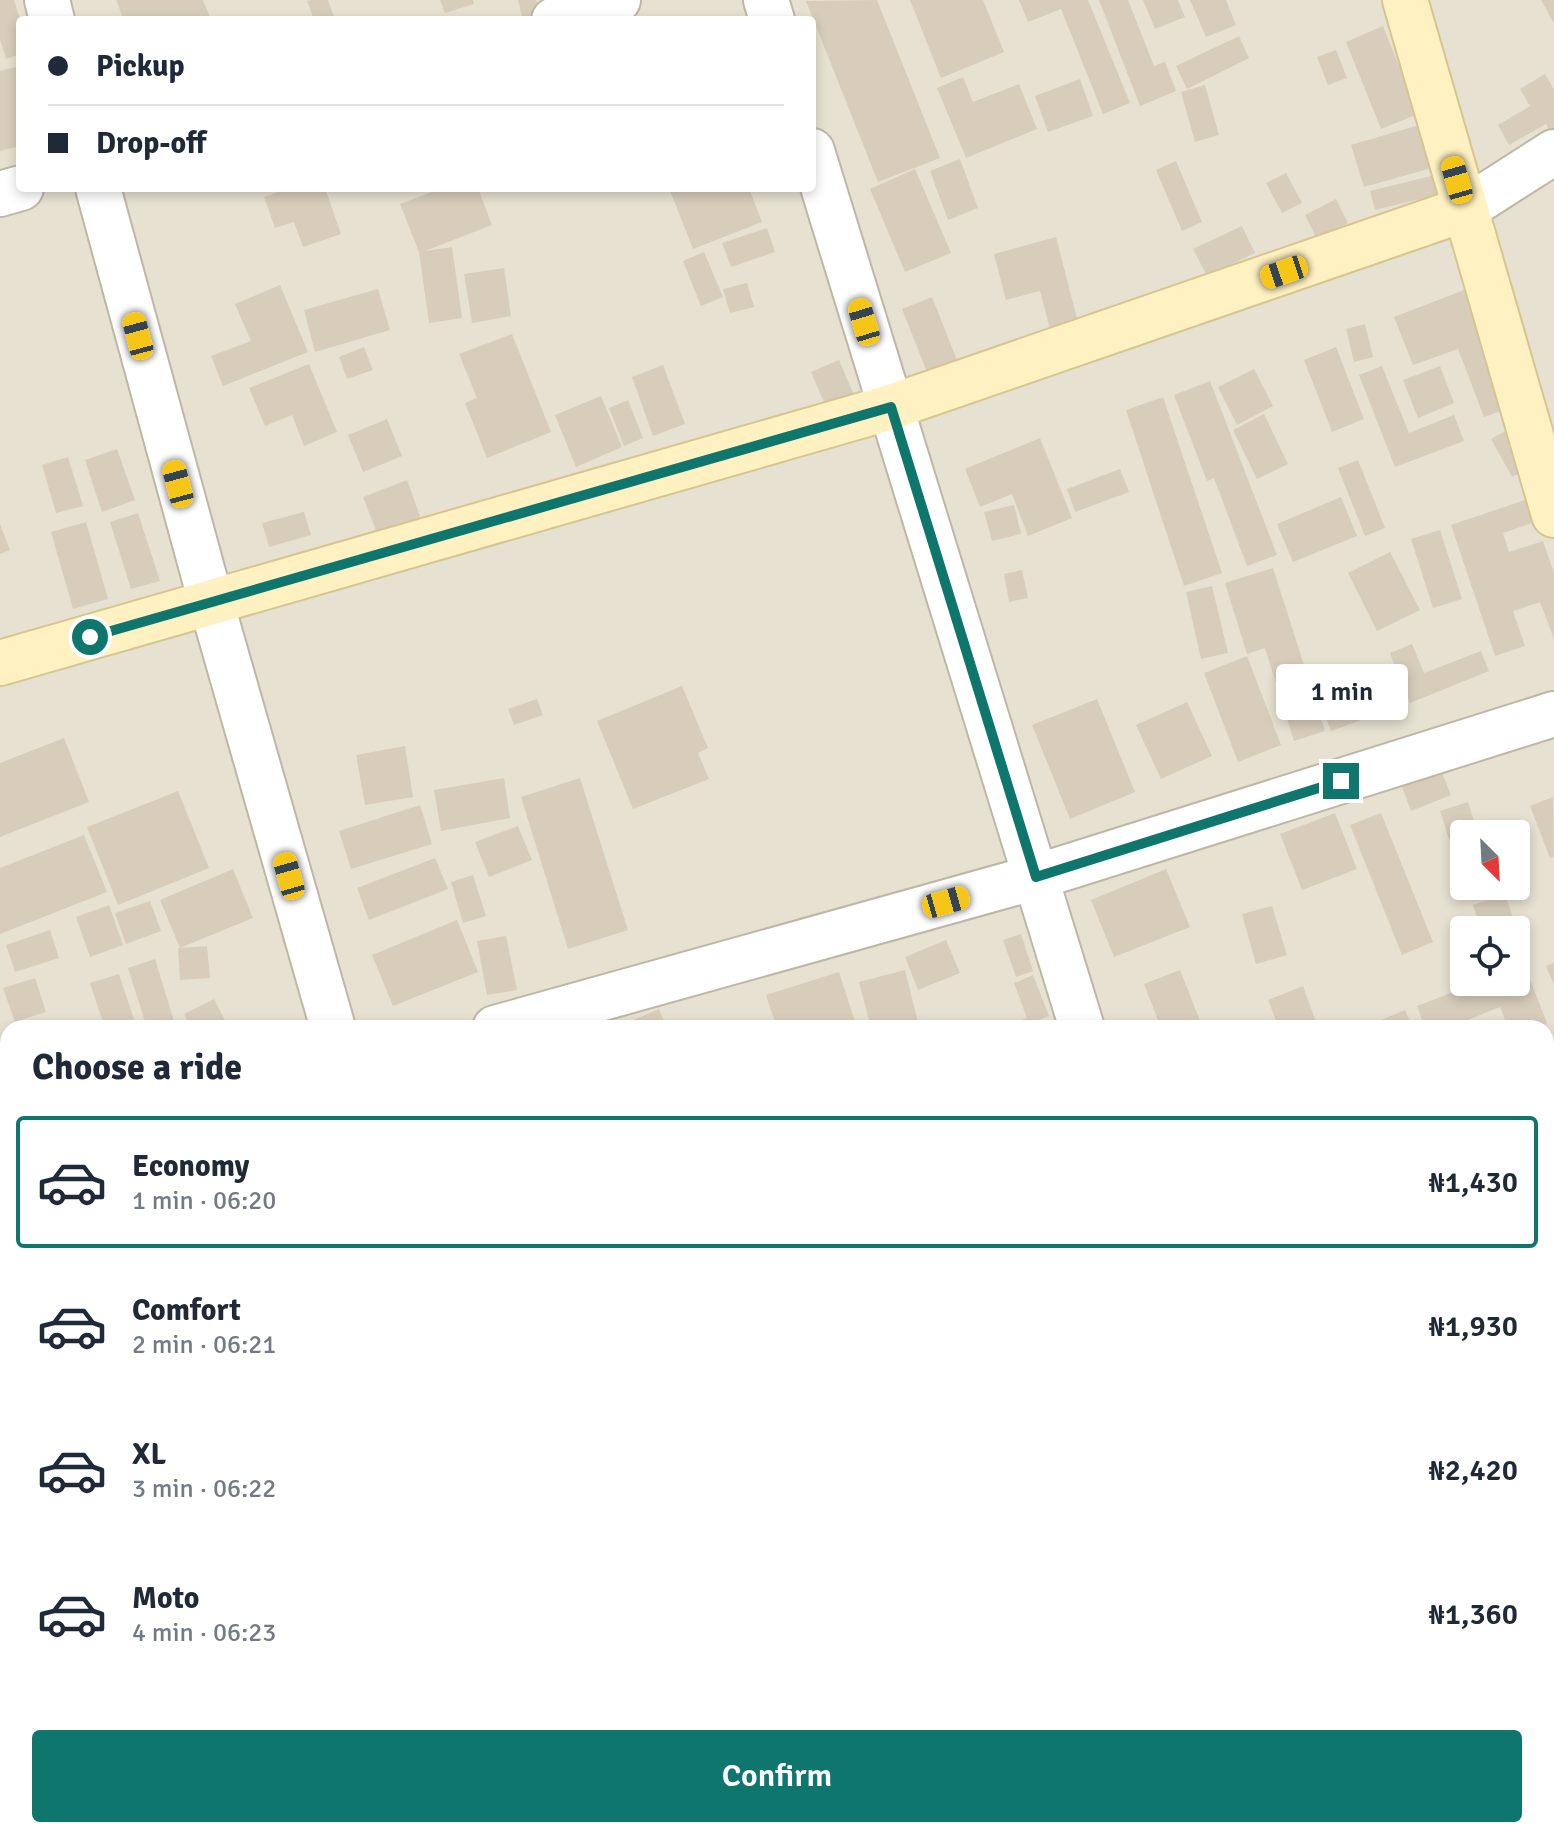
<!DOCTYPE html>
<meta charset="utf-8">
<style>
:root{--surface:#fff;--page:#f6f6f7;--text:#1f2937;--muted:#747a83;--line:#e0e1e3;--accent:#0f766e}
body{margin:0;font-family:Signika,sans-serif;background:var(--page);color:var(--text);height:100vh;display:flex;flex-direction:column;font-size:30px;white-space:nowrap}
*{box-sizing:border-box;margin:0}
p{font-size:26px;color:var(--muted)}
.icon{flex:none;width:44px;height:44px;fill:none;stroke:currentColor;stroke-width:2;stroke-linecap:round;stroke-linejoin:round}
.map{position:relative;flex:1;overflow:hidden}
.details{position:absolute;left:0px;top:1020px;width:1554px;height:818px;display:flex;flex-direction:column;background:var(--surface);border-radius:24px 24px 0 0;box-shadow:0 4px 12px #0003}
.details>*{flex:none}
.banner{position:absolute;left:16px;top:16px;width:800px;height:176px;border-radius:8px;box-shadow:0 4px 12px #0003;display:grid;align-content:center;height:176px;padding:0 32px;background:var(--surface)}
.needle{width:52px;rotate:156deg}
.fabs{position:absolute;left:1450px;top:820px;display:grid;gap:16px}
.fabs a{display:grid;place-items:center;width:80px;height:80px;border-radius:8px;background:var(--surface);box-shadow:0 4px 12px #0003;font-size:40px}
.end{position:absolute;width:36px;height:36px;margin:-18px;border:10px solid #0f766e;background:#fff;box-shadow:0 0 0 4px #fff}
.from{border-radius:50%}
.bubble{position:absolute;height:56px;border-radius:8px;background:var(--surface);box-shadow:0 4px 12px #0003;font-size:26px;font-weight:600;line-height:56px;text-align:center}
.car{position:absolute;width:24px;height:48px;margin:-24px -12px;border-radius:10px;box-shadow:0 0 6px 2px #0007;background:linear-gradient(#f5c518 24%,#345 0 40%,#f5c518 0 76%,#345 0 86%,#f5c518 0)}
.banner b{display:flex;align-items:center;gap:28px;height:76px;font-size:30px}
.banner b+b{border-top:2px solid var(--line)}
.banner i{width:20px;height:20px;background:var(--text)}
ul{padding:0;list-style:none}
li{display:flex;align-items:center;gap:24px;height:132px;margin:0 16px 12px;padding:0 16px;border:4px solid transparent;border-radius:8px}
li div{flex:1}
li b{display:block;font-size:30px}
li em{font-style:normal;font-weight:600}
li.on{border-color:var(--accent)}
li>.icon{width:72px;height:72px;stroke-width:1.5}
h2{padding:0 32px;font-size:36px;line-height:96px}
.cta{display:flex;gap:16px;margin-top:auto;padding:16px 32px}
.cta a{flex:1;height:92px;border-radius:8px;background:var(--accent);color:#fff;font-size:32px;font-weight:600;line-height:92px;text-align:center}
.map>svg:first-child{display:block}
.residential{fill:#e7e1d1;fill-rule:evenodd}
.building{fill:#d8cdbb}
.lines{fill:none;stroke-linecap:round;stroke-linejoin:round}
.street-casing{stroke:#bfb7a5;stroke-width:48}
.secondary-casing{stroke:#d6c58f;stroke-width:48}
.street{stroke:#fff;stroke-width:44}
.secondary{stroke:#fff1c1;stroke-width:44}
.route{stroke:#0f766e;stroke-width:10}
</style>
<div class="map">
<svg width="1554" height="1837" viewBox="0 0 1554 1837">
<rect width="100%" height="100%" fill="#f3efe3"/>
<!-- residential -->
<path class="residential" d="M0,0H1554V1837H0ZM20,20H812V188H20ZM1464,834H1516V886H1464ZM1464,930H1516V982H1464ZM8,1028H1546V1830H8Z"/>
<!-- building -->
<path class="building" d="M0,0H14L20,19V54L6,59L0,39Z
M116,0H203L211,20H124Z
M310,0H328L335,20H314L307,1Z
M440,0H473L474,4L445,13Z
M518,0H536L541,20H523Z
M877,0L940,158L878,182L806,1Z
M910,0H983L1004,52L941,78Z
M1019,0H1088L1130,103L1103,114L1061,9L1028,22Z
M1099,0H1128L1154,66L1165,62L1176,91L1140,106Z
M1143,0H1178L1185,17L1155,29Z
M1190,0H1226L1236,25L1206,37Z
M1541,0H1554V23Z
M1383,26L1418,114L1381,129L1346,42Z
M1239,36L1249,58L1187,89L1176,66Z
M1336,50L1347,78L1328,85L1317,57Z
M20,66V146L0,151V71Z
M1545,74L1554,89V138L1546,124L1509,145L1498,125L1530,106L1520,89Z
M963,77L973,102L1019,84L1037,129L966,158L937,88Z
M1080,79L1093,116L1048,132L1035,96Z
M1205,85L1219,135L1195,142L1181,92Z
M1419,125L1432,168L1364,187L1351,145Z
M960,159L978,208L948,220L930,171Z
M1176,161L1202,222L1182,231L1156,170Z
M915,169L951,253L905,272L870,189Z
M1286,173L1302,203L1282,213L1266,183Z
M1435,175L1440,194L1375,210L1370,191Z
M289,188H325L341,234L303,247L294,222L275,228L264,197Z
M442,188H478L492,225L425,251L452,247L462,318L429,323L419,252L400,204Z
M669,188H749L762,222L693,249Z
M1336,199L1348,223L1317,239L1305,215Z
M1242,226L1255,253L1207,276L1193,249Z
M767,228L775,252L731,267L722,243Z
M1056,237L1080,330L1052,337L1040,291L1006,300L994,254Z
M704,252L723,297L701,306L683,261Z
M504,268L511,316L472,323L464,274Z
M747,283L754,307L730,313L723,289Z
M280,285L308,352L223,386L211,356L251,341L235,304Z
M378,289L390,330L315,352L304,310Z
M1464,290L1509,408L1484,417L1458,349L1413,365L1394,317Z
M932,297L957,360L927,372L902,309Z
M1365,324L1373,357L1354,362L1346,329Z
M512,334L551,432L487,458L465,403L477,398L459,354Z
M364,347L373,370L347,379L339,357Z
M1336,347L1364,419L1332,432L1304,360Z
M839,360L857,402L829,414L811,372Z
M309,364L337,432L304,446L292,415L265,426L249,388Z
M663,365L685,424L653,436L632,377Z
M1382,366L1409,433L1454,415L1464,441L1395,467L1359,375Z
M1440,366L1454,403L1418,418L1403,380Z
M1254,369L1273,406L1237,425L1218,387Z
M1210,381L1277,555L1247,566L1214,478L1207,481L1174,395Z
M601,396L622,447L576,467L555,415Z
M1163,397L1222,573L1184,586L1126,410Z
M628,400L643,438L624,446L609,408Z
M1264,414L1288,464L1257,479L1233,430Z
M387,419L402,456L363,472L348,435Z
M1509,429L1530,467L1512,477L1491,439Z
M1040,438L1072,518L1028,536L1012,494L980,507L965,469Z
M117,449L135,500L102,512L85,460Z
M68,457L83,506L56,513L42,465Z
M1358,460L1385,528L1365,536L1338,468Z
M1120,469L1129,492L1075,512L1067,489Z
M407,480L421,519L378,536L363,497Z
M1341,497L1357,536L1293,562L1277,524Z
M1531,498L1538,521L1503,533L1509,552L1543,541L1554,573V639L1540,602L1513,611L1525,646L1495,656L1451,525Z
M1014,505L1021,534L992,541L984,512Z
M304,512L311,535L269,547L262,523Z
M138,513L160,581L131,589L110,522Z
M86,522L108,599L73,609L51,532Z
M0,524L10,550L0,554Z
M1440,530L1462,599L1433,608L1411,539Z
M1390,552L1420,610L1377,631L1348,573Z
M1273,568L1325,731L1294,741L1265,648L1247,654L1225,583Z
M1022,570L1028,598L1009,602L1004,574Z
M1212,586L1228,653L1201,659L1186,592Z
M1412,644L1424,673L1481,651L1489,671L1410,703L1405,691L1408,703L1331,731L1316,692L1365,673L1372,692L1401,682L1390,653Z
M1247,656L1281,745L1238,762L1204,673Z
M682,686L708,748L698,753L709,779L633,809L597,721Z
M537,699L543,715L514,725L508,709Z
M1097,699L1135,792L1070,819L1032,725Z
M1187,702L1212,756L1161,779L1136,725Z
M64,738L89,802L0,837V763Z
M405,746L413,797L365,805L356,755Z
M1440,767L1451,795L1411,811L1400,782Z
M504,778L510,818L441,831L434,790Z
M580,778L628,930L568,949L521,797Z
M178,791L209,868L118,905L87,827Z
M1553,797L1554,857L1550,858L1530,806Z
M1468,802L1478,834H1464V872L1460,873L1440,811Z
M420,805L432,844L351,869L339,831Z
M1335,813L1357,869L1302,890L1280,834Z
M1381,813L1433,942L1402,955L1350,825Z
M518,826L532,860L489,877L475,842Z
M84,835L107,892L0,934V868Z
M435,858L448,889L369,920L357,888Z
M233,869L253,918L180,948L160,900Z
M1166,869L1190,927L1114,957L1091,900Z
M473,875L486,916L463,923L451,882Z
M1505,894L1526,958L1516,961V930H1481L1473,905Z
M150,901L161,931L126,944L115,913Z
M109,905L123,945L90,957L76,917Z
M1272,906L1287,955L1256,964L1242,914Z
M457,920L478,972L393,1006L372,955Z
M50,930L59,958L15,972L6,945Z
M1021,934L1033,971L1016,977L1003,940Z
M506,936L517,990L487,995L477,941Z
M946,940L960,973L918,990L905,957Z
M207,946L210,978L180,980L178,948Z
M155,959L176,1028H147L128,968Z
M1554,963V985L1546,966Z
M1524,964L1547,1023L1534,1028H1508L1500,1007L1448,1028H1425L1417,1006L1479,982H1516V967Z
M905,970L918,1022L895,1028H871L859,982Z
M1180,970L1203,1028H1161L1144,984Z
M839,972L857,1028H777L766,995Z
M119,974L137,1028H105L90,983Z
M1033,975L1049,1016L1036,1021L1039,1028H1001L1027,1018L1014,983Z
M35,978L46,1012L15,1022L3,988Z
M1303,986L1316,1022L1300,1028H1279L1268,1000Z
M214,999L229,1028H191L184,1014Z
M659,1009L667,1028H615Z
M1405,1010L1413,1028H1362Z
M8,1047V1114L0,1116V1049Z
M1554,1052V1138L1550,1140L1546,1130V1056Z
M1554,1291V1392L1546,1395V1294Z
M8,1378V1417L0,1421V1381Z
M1554,1436V1476H1553L1546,1451V1439Z
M8,1472V1507L0,1510V1476Z
M1554,1726V1771L1546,1751V1729Z
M8,1763V1830H30L14,1837H8L0,1819V1766Z
M45,1830H50L53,1837H25Z
M220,1830H250L252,1837H200Z
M344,1830H411V1831L389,1837H346Z
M458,1830H469L472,1837H443Z
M493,1830H528L529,1837H494Z
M623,1830H667V1831L646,1837H625Z
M696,1830H738L741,1836L699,1837Z
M1376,1830H1398L1401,1837H1379Z
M1401,1830H1426L1404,1837Z"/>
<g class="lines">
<!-- street casing -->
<g class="street-casing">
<path id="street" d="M47,0L52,20
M766,0L772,20
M554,20L618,0
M812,151L1082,1028
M98,188L211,602L333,1028
M0,194L21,188
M1465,209L1554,152
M495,1028L1036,877L1554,714
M1546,1160L1554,1157
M0,1166L8,1164
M0,1619L8,1616
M1546,1636L1554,1634
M559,1830L561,1837
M1330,1830L1332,1837
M829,1837L855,1830"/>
</g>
<!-- secondary casing -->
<g class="secondary-casing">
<path id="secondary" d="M1405,0L1554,515
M0,663L891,407L1465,209"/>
</g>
<!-- street -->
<use href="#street" class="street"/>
<!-- secondary -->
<use href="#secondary" class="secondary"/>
</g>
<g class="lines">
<!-- route -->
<path class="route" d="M90,637L891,407L1036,877L1341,781"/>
</g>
</svg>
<div class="fabs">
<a><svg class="needle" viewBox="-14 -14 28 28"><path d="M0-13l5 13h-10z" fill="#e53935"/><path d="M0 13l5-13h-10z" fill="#747a83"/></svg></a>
<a><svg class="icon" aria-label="locate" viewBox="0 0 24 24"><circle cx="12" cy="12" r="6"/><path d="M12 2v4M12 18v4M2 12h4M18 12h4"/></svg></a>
</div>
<i class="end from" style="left:90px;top:637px"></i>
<i class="end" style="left:1341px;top:781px"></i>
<div class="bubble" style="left:1276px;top:664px;width:132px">1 min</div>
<i class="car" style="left:1457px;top:180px;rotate:344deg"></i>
<i class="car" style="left:1284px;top:272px;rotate:251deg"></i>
<i class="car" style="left:864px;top:322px;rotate:343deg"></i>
<i class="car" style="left:138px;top:336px;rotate:345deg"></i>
<i class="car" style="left:178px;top:484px;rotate:345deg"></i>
<i class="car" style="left:289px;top:876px;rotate:344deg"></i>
<i class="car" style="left:946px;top:902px;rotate:74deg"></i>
<div class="banner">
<b><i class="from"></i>Pickup</b>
<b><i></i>Drop-off</b>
</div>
<section class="details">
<h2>Choose a ride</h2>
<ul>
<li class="on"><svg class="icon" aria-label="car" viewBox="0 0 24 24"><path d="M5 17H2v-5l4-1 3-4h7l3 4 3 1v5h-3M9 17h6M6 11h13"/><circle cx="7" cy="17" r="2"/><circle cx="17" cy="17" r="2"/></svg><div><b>Economy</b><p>1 min · 06:20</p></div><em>₦1,430</em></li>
<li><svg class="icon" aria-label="car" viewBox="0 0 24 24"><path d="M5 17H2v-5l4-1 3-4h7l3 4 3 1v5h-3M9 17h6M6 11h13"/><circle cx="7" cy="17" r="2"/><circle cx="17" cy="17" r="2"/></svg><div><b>Comfort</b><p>2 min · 06:21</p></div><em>₦1,930</em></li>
<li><svg class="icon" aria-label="car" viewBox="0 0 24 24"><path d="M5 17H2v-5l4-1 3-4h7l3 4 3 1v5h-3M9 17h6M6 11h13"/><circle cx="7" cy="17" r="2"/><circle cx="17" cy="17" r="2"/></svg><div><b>XL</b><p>3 min · 06:22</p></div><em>₦2,420</em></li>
<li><svg class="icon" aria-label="car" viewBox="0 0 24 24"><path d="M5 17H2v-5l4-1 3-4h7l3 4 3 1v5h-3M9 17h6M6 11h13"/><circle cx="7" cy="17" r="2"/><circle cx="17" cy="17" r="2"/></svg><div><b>Moto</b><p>4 min · 06:23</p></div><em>₦1,360</em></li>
</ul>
<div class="cta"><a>Confirm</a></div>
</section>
</div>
